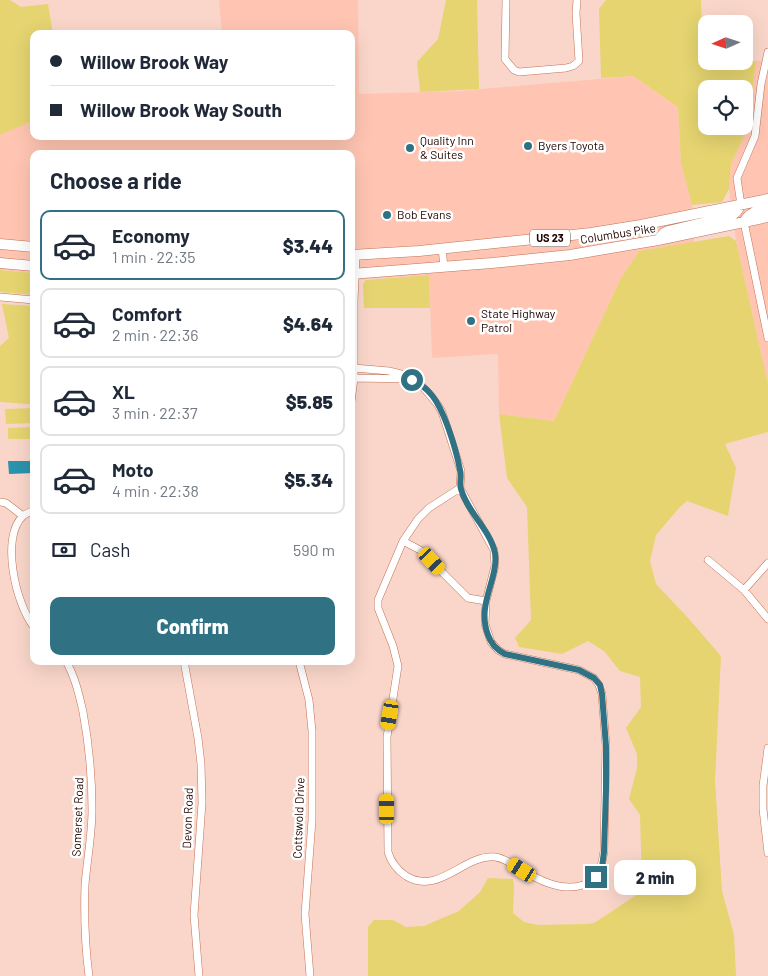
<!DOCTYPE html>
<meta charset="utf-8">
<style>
:root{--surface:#fff;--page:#f2f2f3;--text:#1f2937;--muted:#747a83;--line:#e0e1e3;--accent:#307284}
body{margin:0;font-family:Barlow,sans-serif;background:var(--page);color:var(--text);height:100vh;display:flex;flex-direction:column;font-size:19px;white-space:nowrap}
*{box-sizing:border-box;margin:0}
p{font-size:16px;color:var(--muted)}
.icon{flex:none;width:28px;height:28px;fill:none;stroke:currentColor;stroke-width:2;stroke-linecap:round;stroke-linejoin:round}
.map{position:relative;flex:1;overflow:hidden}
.side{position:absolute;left:30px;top:150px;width:325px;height:515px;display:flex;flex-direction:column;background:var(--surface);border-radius:10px;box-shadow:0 5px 20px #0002}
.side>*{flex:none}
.hud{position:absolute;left:30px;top:30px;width:325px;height:110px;border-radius:10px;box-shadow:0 5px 20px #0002;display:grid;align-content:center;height:110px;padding:0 20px;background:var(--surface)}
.needle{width:32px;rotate:267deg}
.fabs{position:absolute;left:698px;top:15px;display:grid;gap:10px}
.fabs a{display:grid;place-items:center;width:55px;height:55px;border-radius:10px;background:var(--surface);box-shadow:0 5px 20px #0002;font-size:25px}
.end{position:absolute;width:22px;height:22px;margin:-11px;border:6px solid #307284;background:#fff;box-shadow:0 0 0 2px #fff}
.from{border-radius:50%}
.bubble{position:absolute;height:35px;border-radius:10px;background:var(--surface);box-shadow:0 5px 20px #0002;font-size:16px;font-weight:800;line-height:35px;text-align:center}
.car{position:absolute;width:15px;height:30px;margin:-15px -8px;border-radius:6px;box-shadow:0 0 4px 1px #0007;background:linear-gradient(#f5c518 24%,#345 0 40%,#f5c518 0 76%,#345 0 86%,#f5c518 0)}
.hud b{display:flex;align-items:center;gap:18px;height:48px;font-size:19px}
.hud b+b{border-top:1px solid var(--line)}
.hud i{width:12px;height:12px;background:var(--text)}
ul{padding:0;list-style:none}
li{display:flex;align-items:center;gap:15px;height:70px;margin:0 10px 8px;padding:0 10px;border:2px solid var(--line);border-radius:10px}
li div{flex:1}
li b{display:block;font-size:19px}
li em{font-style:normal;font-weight:800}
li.active{border-color:var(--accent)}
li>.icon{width:45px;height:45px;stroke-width:1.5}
h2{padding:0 20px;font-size:22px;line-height:60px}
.pay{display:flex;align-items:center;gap:12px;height:55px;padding:0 20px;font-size:19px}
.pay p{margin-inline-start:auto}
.button{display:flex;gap:10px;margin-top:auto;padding:10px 20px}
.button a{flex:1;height:58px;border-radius:10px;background:var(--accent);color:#fff;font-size:20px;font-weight:800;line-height:58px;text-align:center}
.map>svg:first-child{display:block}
.built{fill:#ffc5b2}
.green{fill:#e5d470;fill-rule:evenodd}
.water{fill:#2a93ae}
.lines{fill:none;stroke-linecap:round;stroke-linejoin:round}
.minor-casing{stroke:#c27256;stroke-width:8}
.highway-casing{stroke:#c27256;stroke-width:11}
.minor{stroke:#fff;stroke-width:7}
.highway{stroke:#fff;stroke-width:10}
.route{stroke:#307284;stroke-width:6}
.poi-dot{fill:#307284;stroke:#fff;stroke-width:2}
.labels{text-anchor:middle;stroke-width:5;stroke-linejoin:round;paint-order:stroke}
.shield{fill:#fff;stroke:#644f4c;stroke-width:1}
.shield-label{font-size:11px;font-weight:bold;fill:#210400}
.poi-label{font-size:12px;fill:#210400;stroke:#fff;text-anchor:start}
.street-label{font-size:12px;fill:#210400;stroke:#fff}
</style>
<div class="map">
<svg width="768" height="976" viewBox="0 0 768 976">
<rect width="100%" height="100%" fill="#fad6ca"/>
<!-- built -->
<path class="built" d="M219,0H358L359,94L459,91L633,76L678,107L681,163L692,205L694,243L639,251L621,278L554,421L499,414L498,354L432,358L429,275L351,280V154H34V273L0,270V135L29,122L32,78L34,77V136H351V34H222Z
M768,60V384L736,241L729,189L731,164L748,128L756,61Z"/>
<!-- green -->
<path class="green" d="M0,0H10L21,7L48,4L53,34H34V77L32,78L30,122L0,135Z
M446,0H477L479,89L420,92L417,62L438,39Z
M606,0H701L702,44L706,49V61H756L748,128L731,164L729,189L722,202L692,205L681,163L678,107L633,76L601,78L599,9ZM706,89H744V126H706Z
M729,236L736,241L768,384V432L725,444L736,468L728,516L687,501L679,508L656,535L650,561L656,584L689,619L721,656L715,781L722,891L734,935L736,976H368V927L374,920H393L406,927L424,926L459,911L480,892L488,878L513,879L514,885L513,913L524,922L538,925L588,924L594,923L638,894L642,883L640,815L629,799L637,768V754L626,728L641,707L640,677L620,671L604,651L588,641L562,654L519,647L515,638L531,620L527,507L507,478L499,414L554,421L621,278L639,251Z
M0,270L34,273V295L0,292Z
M429,275L430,308H364L363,284L366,280Z
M2,304L32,306L34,402L29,404L0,402V346L9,338Z
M34,408V423L6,424L5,409Z
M33,427V439H8V428Z"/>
<!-- water -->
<path class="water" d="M8,461H34V473L9,474Z"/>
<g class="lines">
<!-- minor casing -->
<g class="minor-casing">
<path id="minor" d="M506,0L505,59L514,70L519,72L566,68L573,66L579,61L576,13L577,0
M741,205L737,178L755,136L761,84L768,52
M744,222L768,338
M442,248L444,267
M0,297L34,300
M354,368L389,371L401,374L423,387L438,405L442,412L461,471L460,488L494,550L495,566L486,601L485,624L491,642L498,650L505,654L579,670L594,678L599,685L602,694L606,746L604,851C602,866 599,879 583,885C561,892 538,880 519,868C512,864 504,858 495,857C464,854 439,896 406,876C397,870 391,862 388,852L387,737L398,666L393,646L378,608V600L403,541L418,519L429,508L460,488
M354,378L411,379
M351,402L354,378V301L356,254
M0,502L6,503L23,516
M34,510C31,512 26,513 23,516C0,537 16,605 34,627
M403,541L420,550L468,598L486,601
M708,560L744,590L768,619
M744,590L768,563
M66,661C75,677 79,694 83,712C89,744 92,777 92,810C92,835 87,860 85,885C84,916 85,946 89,976
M184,661L198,738L201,764L202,803L194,915L199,976
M299,661L309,700L312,731V820L305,914L310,976
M768,748L763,786V809L768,853"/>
</g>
<!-- highway casing -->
<g class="highway-casing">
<path id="highway" d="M744,222C750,212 757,211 768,208
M658,240L664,233L668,231L731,216L736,212L741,205
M0,244L34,247
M351,255L419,251L591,233L641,225L768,199
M0,263L34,266
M351,274L492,263L570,255L658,240L768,217"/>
</g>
<!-- minor -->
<use href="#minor" class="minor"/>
<!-- highway -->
<use href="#highway" class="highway"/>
</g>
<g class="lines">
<!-- route -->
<path class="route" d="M412,380C418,383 425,387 430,393C444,408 456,449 460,470C462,476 459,483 461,489C467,512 490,529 495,553C499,579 476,604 488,635C491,644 497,650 505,654L579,670L594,678L600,685L602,694L606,746V790L604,852L602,867L596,877"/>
</g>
<!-- markers -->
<g class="poi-dot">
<circle cx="528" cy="146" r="5"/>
<circle cx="410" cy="148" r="5"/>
<circle cx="387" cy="215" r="5"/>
<circle cx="471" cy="321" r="5"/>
</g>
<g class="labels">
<!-- shield labels -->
<rect class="shield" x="530" y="229.5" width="40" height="17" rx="4"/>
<g class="shield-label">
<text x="550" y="242">US 23</text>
</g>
<!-- poi labels -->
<g class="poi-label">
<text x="420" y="145">Quality Inn<tspan x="420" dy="14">&amp; Suites</tspan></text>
<text x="538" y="150">Byers Toyota</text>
<text x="397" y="219">Bob Evans</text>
<text x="481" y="318">State Highway<tspan x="481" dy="14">Patrol</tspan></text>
</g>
<!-- street labels -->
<g class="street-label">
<text transform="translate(618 234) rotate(-9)" y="4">Columbus Pike</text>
<text transform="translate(78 817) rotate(-88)" y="4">Somerset Road</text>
<text transform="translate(188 818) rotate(-88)" y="4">Devon Road</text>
<text transform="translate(299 818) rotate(-88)" y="4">Cottswold Drive</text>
</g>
</g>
</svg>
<div class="fabs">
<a><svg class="needle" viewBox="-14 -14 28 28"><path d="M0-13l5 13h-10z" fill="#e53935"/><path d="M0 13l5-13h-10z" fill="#747a83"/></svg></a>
<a><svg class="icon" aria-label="locate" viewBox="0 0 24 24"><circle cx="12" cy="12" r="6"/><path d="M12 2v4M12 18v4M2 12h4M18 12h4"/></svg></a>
</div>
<i class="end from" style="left:412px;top:380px"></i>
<i class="end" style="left:596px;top:877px"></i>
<div class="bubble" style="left:614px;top:860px;width:82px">2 min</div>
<i class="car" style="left:432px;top:561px;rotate:137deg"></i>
<i class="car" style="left:390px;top:715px;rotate:190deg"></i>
<i class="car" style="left:387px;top:809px;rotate:0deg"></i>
<i class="car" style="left:522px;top:870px;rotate:302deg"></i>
<div class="hud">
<b><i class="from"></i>Willow Brook Way</b>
<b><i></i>Willow Brook Way South</b>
</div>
<section class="side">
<h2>Choose a ride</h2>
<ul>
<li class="active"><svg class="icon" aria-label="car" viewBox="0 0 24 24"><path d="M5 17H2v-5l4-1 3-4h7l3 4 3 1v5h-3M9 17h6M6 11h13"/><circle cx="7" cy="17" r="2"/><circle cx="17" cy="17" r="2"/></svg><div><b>Economy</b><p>1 min · 22:35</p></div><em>$3.44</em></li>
<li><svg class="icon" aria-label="car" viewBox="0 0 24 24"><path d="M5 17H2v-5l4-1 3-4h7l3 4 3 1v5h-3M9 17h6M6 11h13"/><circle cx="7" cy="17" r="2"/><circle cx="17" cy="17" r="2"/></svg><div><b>Comfort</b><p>2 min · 22:36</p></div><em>$4.64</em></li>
<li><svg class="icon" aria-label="car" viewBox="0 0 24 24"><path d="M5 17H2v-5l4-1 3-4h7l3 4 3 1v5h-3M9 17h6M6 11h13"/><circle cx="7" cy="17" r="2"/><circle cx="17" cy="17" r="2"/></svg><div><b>XL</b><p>3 min · 22:37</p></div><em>$5.85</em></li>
<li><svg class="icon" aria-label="car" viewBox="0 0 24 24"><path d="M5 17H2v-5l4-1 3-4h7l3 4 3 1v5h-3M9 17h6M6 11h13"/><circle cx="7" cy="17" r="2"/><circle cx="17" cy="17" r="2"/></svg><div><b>Moto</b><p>4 min · 22:38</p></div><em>$5.34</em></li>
</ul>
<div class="pay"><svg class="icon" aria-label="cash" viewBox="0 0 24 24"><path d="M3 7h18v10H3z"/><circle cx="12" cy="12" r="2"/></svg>Cash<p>590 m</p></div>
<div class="button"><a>Confirm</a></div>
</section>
</div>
